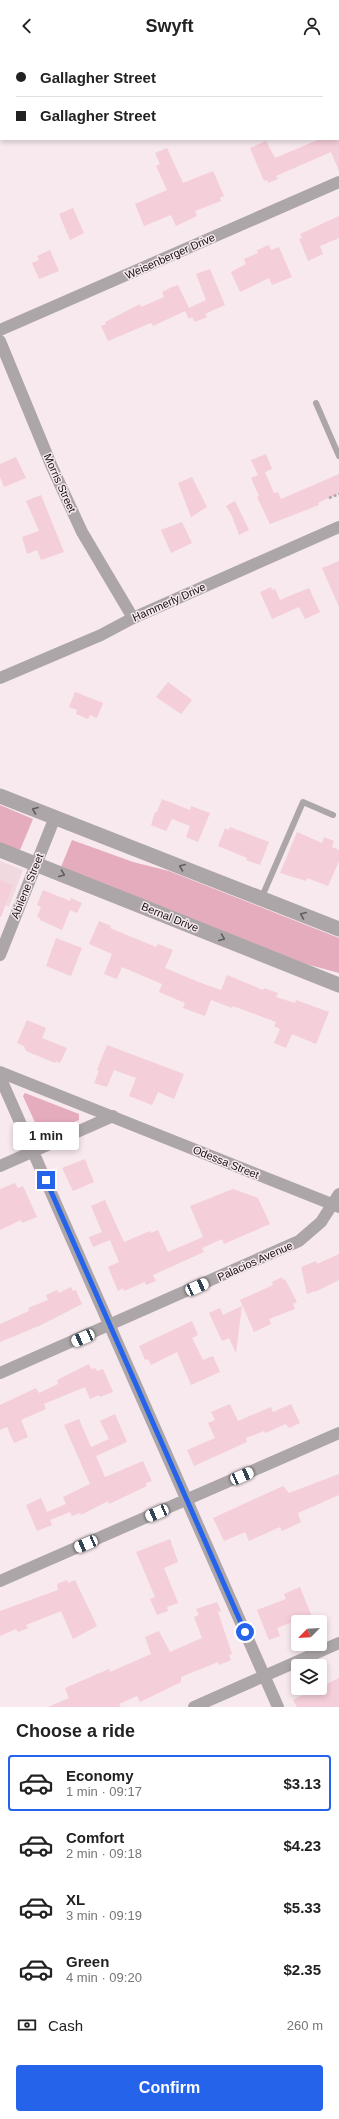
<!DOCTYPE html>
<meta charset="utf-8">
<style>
:root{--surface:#fff;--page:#f2f2f2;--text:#222;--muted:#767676;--line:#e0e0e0;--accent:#2563eb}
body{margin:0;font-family:Helvetica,sans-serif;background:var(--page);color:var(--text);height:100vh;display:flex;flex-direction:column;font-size:15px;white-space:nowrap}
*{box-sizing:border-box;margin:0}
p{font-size:13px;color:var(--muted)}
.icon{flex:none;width:22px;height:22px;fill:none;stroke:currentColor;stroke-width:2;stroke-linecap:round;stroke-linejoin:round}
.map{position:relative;height:1655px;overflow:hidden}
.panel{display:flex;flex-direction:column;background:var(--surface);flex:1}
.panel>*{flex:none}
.hud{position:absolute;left:0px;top:0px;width:339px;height:88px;box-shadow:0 2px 6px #0003;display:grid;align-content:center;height:88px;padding:0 16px;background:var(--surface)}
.needle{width:26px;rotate:246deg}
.buttons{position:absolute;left:291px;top:1563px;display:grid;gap:8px}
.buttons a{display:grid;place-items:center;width:36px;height:36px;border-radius:4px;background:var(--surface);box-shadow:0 2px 6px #0003;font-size:20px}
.end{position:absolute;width:18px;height:18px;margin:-9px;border:5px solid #2563eb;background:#fff;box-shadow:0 0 0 2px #fff}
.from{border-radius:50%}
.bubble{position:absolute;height:28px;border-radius:4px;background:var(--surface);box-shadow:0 2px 6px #0003;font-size:13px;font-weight:700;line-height:28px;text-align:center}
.car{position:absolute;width:12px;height:24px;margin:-12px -6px;border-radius:5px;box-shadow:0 0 3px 1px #0007;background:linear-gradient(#fff 24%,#345 0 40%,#fff 0 76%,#345 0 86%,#fff 0)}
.hud b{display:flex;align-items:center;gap:14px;height:38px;font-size:15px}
.hud b+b{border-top:1px solid var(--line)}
.hud i{width:10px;height:10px;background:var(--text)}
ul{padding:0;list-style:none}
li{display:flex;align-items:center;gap:12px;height:56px;margin:0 8px 6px;padding:0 8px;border:2px solid transparent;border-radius:4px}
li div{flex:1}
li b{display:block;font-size:15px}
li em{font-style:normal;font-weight:700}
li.on{border-color:var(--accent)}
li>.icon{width:36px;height:36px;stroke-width:1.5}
h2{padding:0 16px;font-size:18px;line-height:48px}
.pay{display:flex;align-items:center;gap:10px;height:44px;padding:0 16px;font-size:15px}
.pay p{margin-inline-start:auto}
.primary-button{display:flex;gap:8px;margin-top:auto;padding:8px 16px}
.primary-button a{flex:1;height:46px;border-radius:4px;background:var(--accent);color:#fff;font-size:16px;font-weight:700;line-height:46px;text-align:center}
header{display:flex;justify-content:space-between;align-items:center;height:52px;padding:0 16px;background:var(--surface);font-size:18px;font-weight:700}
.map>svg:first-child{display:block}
.built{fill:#f0dae0}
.green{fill:#e5acbd}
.building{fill:#f4ced8}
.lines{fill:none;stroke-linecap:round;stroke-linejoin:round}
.path{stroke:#b1a6a9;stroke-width:2.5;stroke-dasharray:3 2;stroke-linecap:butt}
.service{stroke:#aca6a8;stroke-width:6}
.minor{stroke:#aca6a8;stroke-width:12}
.tertiary{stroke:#aca6a8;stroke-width:15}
.oneway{stroke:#615c5e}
.route{stroke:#2563eb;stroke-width:5}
.labels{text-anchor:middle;stroke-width:3;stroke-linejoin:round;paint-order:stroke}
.street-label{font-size:11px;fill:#161113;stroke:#f7e9ed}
</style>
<header><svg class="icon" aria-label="back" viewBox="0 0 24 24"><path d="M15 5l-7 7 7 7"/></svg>Swyft<svg class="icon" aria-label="person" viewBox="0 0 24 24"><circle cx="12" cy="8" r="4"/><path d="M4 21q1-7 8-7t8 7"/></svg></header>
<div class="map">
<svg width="339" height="1655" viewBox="0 0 339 1655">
<rect width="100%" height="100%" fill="#f7e9ed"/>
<!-- built -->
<path class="built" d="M0,809L23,818L9,855L0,851Z"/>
<!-- green -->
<path class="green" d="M0,753L33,767L20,798L0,792Z
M72,788L133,810L169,819L339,886V921L306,912L61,815Z
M25,1041L79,1062V1068L47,1082L38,1077L23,1044Z"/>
<!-- building -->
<path class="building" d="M320,87H339V119L331,100L276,124L278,127L268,131L267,128L264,129L250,96L266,89L275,106Z
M167,96L183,131L213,119L224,144L220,146L221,149L195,159L197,164L176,174L171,163L144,174L135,152L167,138L156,114L160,112L155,101Z
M73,156L84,181L70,188L59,162Z
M339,164V186L320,194L323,202L308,209L299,187L302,186L300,182Z
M269,193L271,198L279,195L292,225L272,233L269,226L240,240L231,220L246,212L244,207L258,201L257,198Z
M50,198L59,219L39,227L32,211L39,208L37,204Z
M210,217L225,253L205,262L207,265L195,270L192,265L189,267L185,259L153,274L151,271L108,289L101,274L106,272L105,270L140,252L141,255L164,245L162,240L172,235L178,233L189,256L206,248L196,222Z
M266,402L272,417L258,423L251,408Z
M16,405L26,426L4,435L0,425V412Z
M265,420L274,441L278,440L281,447L339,422V441L318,451L319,453L270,472L257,445L259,444L251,426Z
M192,425L207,455L191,465L178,431Z
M41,443L64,500L41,508L37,498L27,502L22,485L39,479L26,449Z
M235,449L249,478L239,483L232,464L226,454Z
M182,470L192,491L171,501L161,478Z
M339,509V555L322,516Z
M271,535L272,538L275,537L280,548L309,536L320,560L305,567L299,555L272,567L260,540Z
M168,630L192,648L181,662L156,645Z
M75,640L103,651L97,666L90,663L88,667L76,662L77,658L69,655Z
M162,747L190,758L191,754L210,761L198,790L186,785L190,774L172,767L166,779L151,773L155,760H157Z
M230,775L269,790L260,813L246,808L247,806L218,794L225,776L229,778Z
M297,780L322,791L324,785L334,789L332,795L339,798V809L328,834L307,826L306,829L280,821Z
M0,828L13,833L1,865H0Z
M43,838L70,849L71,846L82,851L77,861L70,858L62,878L40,868V866L37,865L41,855L37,853Z
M99,869L111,874L110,876L156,895L158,892L173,898L165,916L201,931L221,938L227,923L263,938L264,936L278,941L276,945L295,951L296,948L329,960L316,992L292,982L286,996L274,991L280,977L274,974L276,970L233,954L232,956L211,948L205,964L183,956L185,951L159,940L162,932L122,915L117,927L104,922L112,902L89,892Z
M56,886L82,896L71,924L46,914Z
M27,968L46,976L42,986L67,996L60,1011L56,1009L55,1011L26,999L24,994L17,991Z
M107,993L184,1022L174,1047L158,1040L152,1053L129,1044L136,1026L114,1018L107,1035L94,1031L99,1019L97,1018Z
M85,1107L94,1130L73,1139L62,1116Z
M15,1131L18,1136L23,1134L37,1165L22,1171L21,1168L0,1178V1137Z
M233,1137L258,1146L270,1172L224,1192L222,1187L202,1196L204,1200L153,1223L156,1229L146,1233L145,1230L124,1239L123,1236L118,1239L108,1215L119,1210L110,1188L93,1195L89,1185L102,1180L91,1154L105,1148L124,1190L150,1179L151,1181L158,1178L168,1200L203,1185L190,1154Z
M339,1202V1228L315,1240V1239L307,1242L301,1215L316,1209L317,1212Z
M282,1225L283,1228L285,1227L297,1250L293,1252L295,1257L269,1267L271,1272L254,1280L240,1248L273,1233L272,1230Z
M71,1235L73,1239L76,1238L82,1252L41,1273L0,1290V1272L29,1259L28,1256L48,1248L46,1243L57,1238L59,1241Z
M242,1254L236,1301L229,1286L222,1289L209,1261L220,1256L223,1263Z
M192,1269L198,1283L192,1286L203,1308L213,1304L220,1320L191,1333L177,1300L151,1313L148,1307L145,1308L139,1294Z
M89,1312L91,1317L95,1316L97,1319L103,1317L113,1340L100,1345L99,1343L90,1347L85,1335L44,1352L46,1357L21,1368L28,1385L14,1391L7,1375L0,1378V1353L36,1336L39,1341L58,1332L57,1328Z
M230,1352L238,1369L271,1355L273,1360L291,1352L300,1371L289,1376L286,1372L265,1381L264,1379L246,1386L247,1390L194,1414L187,1398L215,1386L208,1371L215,1368L211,1360Z
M115,1362L127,1390L96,1404L105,1425L143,1409L152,1429L146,1431L147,1434L109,1452L108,1449L81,1463L80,1461L72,1464L70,1460L50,1468L52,1473L37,1479L26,1453L41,1446L47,1460L66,1452L63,1445L90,1432L64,1373L79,1367L91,1395L109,1387L100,1369Z
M339,1422V1443L298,1461L301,1470L282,1479L280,1475L249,1489L245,1480L224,1489L213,1466L283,1434L289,1441Z
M170,1487L178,1510L164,1516L178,1551L167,1555L168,1559L157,1563L150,1547L155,1545L136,1500Z
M67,1528L68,1531L75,1528L97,1574L73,1587L61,1559L26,1573L28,1576L18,1580L16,1577L0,1584V1559L58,1538L57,1532Z
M300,1535L312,1565L296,1572L295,1569L277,1576L280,1584L269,1588L257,1558L286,1547L284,1542Z
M217,1550L221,1559L218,1560L232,1602L229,1603L231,1608L219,1613L218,1610L181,1625V1630L140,1650L137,1644L119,1652L121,1655H48L69,1646L65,1636L109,1617L110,1620L151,1602L145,1585L159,1579L170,1600L202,1586L194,1565L199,1563L196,1557Z
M339,1626V1655H297L293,1648Z"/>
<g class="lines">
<!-- path -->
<path class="path" d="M329,446L339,442"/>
<!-- service -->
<path class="service" d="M316,351L339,404
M261,847L303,750L333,763"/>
<!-- minor -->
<path class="minor" d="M0,278L339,130
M0,289L52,415L82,480L133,566
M0,626L101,583L133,566L339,475
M0,903L55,765
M0,1020L339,1155
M0,1025L278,1655
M0,1114L113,1064
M0,1321L299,1189L321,1170L339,1142
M0,1529L339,1381
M194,1655L339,1591"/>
<!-- tertiary -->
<path class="tertiary" d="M0,744L339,877
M0,798L339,933"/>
</g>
<!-- one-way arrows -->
<defs><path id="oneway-chevron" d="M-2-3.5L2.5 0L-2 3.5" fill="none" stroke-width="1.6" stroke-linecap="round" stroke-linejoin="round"/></defs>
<g class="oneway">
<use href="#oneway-chevron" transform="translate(35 758) rotate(-159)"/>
<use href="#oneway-chevron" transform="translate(182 815) rotate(-158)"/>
<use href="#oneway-chevron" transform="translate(62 822) rotate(22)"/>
<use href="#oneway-chevron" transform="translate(303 863) rotate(-158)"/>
<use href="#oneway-chevron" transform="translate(222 886) rotate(22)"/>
</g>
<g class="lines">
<!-- route -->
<path class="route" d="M46,1128L245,1580"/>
</g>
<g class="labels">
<!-- street labels -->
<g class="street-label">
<text transform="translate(170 204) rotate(-24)" y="4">Weisenberger Drive</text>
<text transform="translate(60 431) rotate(66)" y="4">Morris Street</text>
<text transform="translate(169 550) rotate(-24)" y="4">Hammerly Drive</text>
<text transform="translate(27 834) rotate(-68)" y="4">Abilene Street</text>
<text transform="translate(170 865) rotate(22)" y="4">Bernal Drive</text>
<text transform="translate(226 1110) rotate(22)" y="4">Odessa Street</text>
<text transform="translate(255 1209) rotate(-24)" y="4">Palacios Avenue</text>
</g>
</g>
</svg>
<div class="buttons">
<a><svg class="needle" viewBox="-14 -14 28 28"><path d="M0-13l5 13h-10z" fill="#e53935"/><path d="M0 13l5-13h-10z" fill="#767676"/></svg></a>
<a><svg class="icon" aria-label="layers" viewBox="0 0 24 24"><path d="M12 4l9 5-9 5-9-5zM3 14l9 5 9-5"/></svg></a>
</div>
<i class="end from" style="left:245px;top:1580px"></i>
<i class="end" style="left:46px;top:1128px"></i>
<div class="bubble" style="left:13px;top:1070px;width:66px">1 min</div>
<i class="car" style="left:197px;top:1235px;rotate:66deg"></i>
<i class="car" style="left:83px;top:1286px;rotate:246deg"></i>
<i class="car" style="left:242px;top:1424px;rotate:66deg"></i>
<i class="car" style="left:157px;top:1461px;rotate:247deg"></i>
<i class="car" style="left:86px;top:1492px;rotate:247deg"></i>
<div class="hud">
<b><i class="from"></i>Gallagher Street</b>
<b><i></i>Gallagher Street</b>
</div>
</div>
<section class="panel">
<h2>Choose a ride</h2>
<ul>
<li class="on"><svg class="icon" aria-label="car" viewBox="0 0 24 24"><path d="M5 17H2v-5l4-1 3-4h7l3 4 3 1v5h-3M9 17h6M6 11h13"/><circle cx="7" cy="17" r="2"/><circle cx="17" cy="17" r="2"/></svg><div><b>Economy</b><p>1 min · 09:17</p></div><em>$3.13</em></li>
<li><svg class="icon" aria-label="car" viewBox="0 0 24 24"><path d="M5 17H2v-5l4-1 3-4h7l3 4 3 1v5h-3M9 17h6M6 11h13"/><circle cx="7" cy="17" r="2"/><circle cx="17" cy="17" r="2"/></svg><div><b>Comfort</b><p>2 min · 09:18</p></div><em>$4.23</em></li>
<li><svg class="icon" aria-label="car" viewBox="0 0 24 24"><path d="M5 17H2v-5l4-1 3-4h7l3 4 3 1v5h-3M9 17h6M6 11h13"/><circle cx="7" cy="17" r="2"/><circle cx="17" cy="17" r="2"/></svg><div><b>XL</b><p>3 min · 09:19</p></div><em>$5.33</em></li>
<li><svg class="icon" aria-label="car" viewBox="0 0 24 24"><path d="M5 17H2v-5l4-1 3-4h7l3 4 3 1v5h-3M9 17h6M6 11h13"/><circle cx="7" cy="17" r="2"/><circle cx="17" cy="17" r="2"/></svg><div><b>Green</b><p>4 min · 09:20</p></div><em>$2.35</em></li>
</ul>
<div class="pay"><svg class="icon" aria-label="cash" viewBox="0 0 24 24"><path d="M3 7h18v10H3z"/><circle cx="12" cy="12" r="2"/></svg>Cash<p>260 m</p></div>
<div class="primary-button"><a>Confirm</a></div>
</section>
